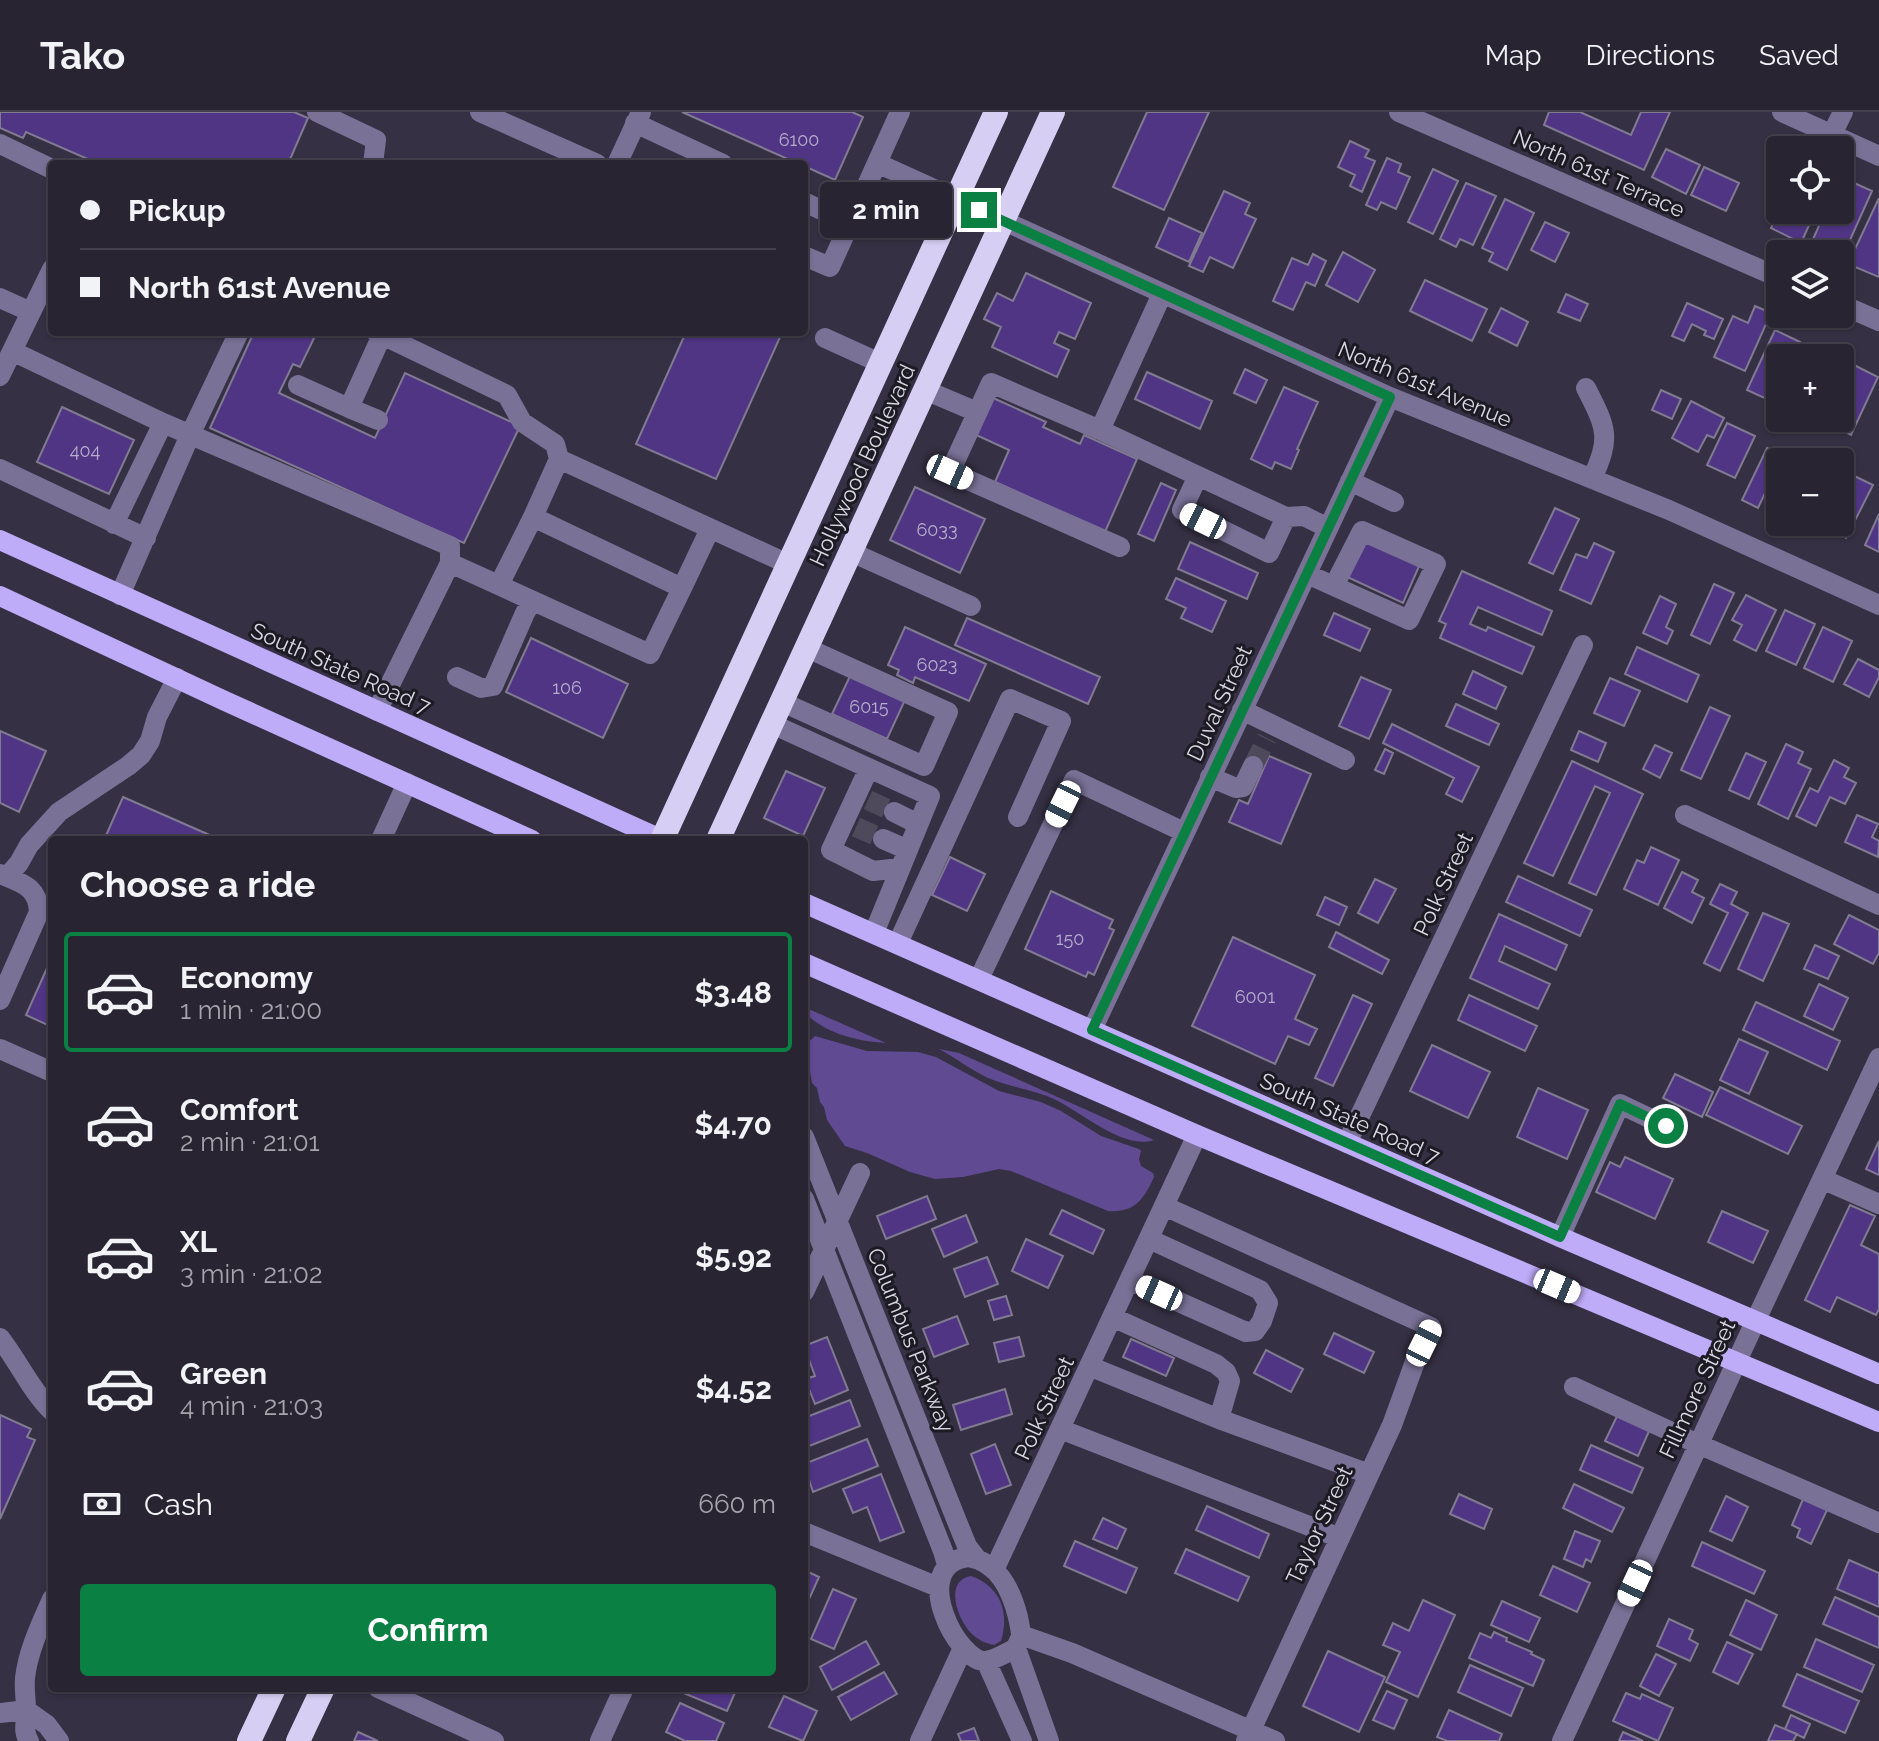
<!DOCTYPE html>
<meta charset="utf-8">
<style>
:root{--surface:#282432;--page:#34303e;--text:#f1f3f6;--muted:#a5a4ac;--line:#44414d;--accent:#0b8043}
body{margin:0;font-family:Raleway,sans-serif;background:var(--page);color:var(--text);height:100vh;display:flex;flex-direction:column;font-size:30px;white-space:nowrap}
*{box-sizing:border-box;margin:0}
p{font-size:26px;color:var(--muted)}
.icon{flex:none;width:44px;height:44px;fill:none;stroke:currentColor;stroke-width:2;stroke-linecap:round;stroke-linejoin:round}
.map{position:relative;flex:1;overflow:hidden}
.sheet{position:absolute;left:48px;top:724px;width:760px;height:856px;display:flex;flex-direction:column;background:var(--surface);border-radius:8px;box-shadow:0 2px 6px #0004,0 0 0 2px var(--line)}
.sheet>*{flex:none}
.guide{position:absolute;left:48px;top:48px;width:760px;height:176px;border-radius:8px;box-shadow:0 2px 6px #0004,0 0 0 2px var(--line);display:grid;align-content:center;height:176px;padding:0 32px;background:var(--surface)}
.buttons{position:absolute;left:1766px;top:24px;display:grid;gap:16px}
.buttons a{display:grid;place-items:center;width:88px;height:88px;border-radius:8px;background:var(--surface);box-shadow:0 2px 6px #0004,0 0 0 2px var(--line);font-size:40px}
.end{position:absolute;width:36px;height:36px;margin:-18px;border:10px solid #0b8043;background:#fff;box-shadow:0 0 0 4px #fff}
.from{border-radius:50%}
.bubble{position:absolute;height:56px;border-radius:8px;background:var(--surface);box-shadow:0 2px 6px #0004,0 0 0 2px var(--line);font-size:26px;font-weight:700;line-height:56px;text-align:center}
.car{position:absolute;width:24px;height:48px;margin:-24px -12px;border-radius:10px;box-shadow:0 0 6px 2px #0007;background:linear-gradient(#fff 24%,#345 0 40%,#fff 0 76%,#345 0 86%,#fff 0)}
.guide b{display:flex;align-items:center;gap:28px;height:76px;font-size:30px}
.guide b+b{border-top:2px solid var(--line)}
.guide i{width:20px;height:20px;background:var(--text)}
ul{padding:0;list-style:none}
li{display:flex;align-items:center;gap:24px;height:120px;margin:0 16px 12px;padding:0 16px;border:4px solid transparent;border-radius:8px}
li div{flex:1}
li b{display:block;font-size:30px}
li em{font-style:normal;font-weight:700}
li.on{border-color:var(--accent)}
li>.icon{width:72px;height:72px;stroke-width:1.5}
h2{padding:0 32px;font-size:36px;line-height:96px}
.pay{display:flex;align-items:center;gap:20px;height:88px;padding:0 32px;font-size:30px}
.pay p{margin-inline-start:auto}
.button{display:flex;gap:16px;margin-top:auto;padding:16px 32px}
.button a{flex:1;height:92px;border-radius:8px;background:var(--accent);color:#fff;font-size:32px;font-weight:700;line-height:92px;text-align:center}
header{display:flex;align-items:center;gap:48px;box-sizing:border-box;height:112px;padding:0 40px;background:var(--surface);border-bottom:2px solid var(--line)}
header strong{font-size:38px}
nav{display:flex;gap:44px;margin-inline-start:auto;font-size:28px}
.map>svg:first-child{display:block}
.green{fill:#604a92}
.building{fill:#503585;stroke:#807b91;stroke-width:2}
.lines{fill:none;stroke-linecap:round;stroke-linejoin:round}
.minor-tunnel{stroke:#4e495b;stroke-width:20;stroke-dasharray:20 10;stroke-linecap:butt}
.minor{stroke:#797196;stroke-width:20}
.major{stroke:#bfacf9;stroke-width:20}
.highway{stroke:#d6cef3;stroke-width:24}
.route{stroke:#0b8043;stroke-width:10}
.labels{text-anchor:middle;stroke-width:6;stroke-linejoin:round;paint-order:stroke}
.number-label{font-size:18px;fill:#b7aecc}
.street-label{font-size:22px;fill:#d9d7e3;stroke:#1c1a22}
</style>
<header>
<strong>Tako</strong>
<nav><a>Map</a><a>Directions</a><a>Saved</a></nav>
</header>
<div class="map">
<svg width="1879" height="1629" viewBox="0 0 1879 1629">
<rect width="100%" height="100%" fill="#353043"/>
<!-- green -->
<path class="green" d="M804,895L886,931C856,929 826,922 804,900Z
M815,924L867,939L918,940L936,945L999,979L1041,990L1061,999L1101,1024L1139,1037L1141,1039L1139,1047L1141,1054L1153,1061L1154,1065C1144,1087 1135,1101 1108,1099L1011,1059L999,1057L963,1065L935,1067L910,1060L867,1041L845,1034L827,1008L824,995L820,990L817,976L812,971L810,960L804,949V934Z
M939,937L959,941L1154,1028C1121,1039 1077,995 1047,984C1028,977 1007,974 988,966C971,958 956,946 939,937Z
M971,1464C1000,1474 1010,1500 1001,1529L994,1533C985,1531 978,1528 971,1521C958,1508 943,1469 971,1464Z"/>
<!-- building -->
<path class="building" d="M0,0H294L308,6L288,52H99L26,20L23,26L0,16Z
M682,0H852L863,5L835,68L804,54V52H799Z
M1147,0H1209L1164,98L1113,75Z
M1549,0H1580L1631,23L1641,0H1670L1644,58L1544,13Z
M1350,29L1369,38L1365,45L1375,49L1362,80L1350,74L1355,63L1338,55Z
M1666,37L1700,53L1686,82L1652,65Z
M1387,46L1401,52L1398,60L1410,65L1396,97L1381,90L1377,98L1366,93Z
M1704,55L1739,71L1726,99L1691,83Z
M1433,57L1458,69L1433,122L1408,110Z
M1841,65L1872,79L1841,148L1840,142H1827L1810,134L1826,98H1840Z
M1466,71L1496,84L1473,133L1460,127L1456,135L1440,127Z
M1224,79L1250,91L1245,102L1256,107L1233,156L1210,145L1203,160L1189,154Z
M1879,86V165L1848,152Z
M1505,87L1534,101L1507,158L1489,149L1493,141L1482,136Z
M1780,97V98H1816L1801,131L1771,116Z
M1169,106L1202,121L1189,150L1156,135Z
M1545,110L1569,121L1555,150L1531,138Z
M1343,140L1375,158L1358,190L1326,173Z
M1313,142L1326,149L1315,174L1306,170L1293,198L1273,189L1292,146L1308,153Z
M1026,161L1091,191L1075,227L1059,220L1054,231L1069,238L1057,265L992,235L1001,215L984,207L997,181L1013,189Z
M1425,168L1487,197L1472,229L1410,199Z
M1566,182L1588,192L1580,209L1558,200Z
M1687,191L1723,207L1714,227L1704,223L1706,219L1692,212L1684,229L1672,224Z
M1755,194L1771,201L1745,259L1714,245L1733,204L1748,211Z
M1501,196L1528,210L1517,234L1489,220Z
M1775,218L1800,230L1792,246H1780V293L1747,278Z
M254,220H317L300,255L293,252L279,281L375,326L405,261L520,314L464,431L210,316Z
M686,220H775L781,223L716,367L636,332Z
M1850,251L1878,265L1851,323L1823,309L1824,306H1840V272Z
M1245,257L1267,268L1256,291L1234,281Z
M1147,260L1212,289L1200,317L1135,287Z
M1284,275L1318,290L1297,337L1299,338L1291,357L1275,350L1272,357L1251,347Z
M1661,278L1681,287L1672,307L1652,298Z
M991,285L1046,310L1043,315L1080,332L1084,323L1137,347L1105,420L995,370L1009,338L974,322Z
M1691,289L1724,306L1714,326L1707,323L1698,340L1672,326Z
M62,295L134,328L109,382L37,350Z
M1727,311L1755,324L1735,366L1707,353Z
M1767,336L1793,348L1792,350H1780V377L1776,386L1765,381L1758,396L1742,388Z
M1848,361L1873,373L1846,426L1821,413L1823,410H1840V376Z
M1161,371L1176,378L1154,429L1138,422Z
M915,375L985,407L960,461L890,428Z
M1555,396L1579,407L1553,462L1529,451Z
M1879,402V440L1865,433Z
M1360,425L1420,452L1403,491L1343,463Z
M1190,430L1258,461L1247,487L1178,457Z
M1594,431L1614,440L1591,492L1560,478L1576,442L1587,446Z
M1462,459L1552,499L1542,523L1478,495L1470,512L1486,519L1488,515L1534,535L1522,562L1440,526L1446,512L1439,509Z
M1176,466L1226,489L1212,520L1181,506L1186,496L1166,487Z
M1714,472L1734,481L1710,532L1691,523Z
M1746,483L1776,498L1756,539L1734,528L1742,513L1732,508Z
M1660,484L1676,492L1666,515L1673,519L1667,532L1643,521Z
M1785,498L1815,512L1796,553L1766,539Z
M1334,501L1370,517L1360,539L1324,523Z
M967,506L1100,565L1088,592L955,533Z
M905,515L986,552L969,589L915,565L913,571L897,563L899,558L888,553Z
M1823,515L1852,529L1833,570L1804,556Z
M531,526L628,572L603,626L506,580Z
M1637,535L1699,563L1687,590L1625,562Z
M1858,547L1879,558V565L1869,585L1844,572Z
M1473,559L1506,575L1496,597L1463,582Z
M851,562L905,588L887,627L832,602Z
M1361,565L1391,578L1369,627L1339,614Z
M1610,566L1640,579L1624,614L1594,601Z
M1456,592L1499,612L1489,633L1446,614Z
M1710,595L1730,604L1701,667L1681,658Z
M1392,612L1479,655L1462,690L1446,682L1454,666L1383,631Z
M0,619L46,639L19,700L0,691Z
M1579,619L1606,631L1598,650L1571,638Z
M1786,632L1803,640L1798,651L1811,657L1788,707L1758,692Z
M1655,633L1672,641L1660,666L1643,657Z
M1385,637L1393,641L1384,662L1375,658Z
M1746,641L1766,650L1749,687L1729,678Z
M1269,644L1311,662L1281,732L1229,710L1239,688L1248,692Z
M1834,648L1849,656L1844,665L1856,671L1845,692L1830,685L1816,714L1796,704L1810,676L1818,680Z
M1572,649L1643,682L1596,783L1569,771L1610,681L1595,674L1553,764L1524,751Z
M786,659L825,676L803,724L764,706Z
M123,685L221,728H104Z
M1857,703L1878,712L1872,725L1879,729L1878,745L1845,730Z
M1651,735L1679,748L1658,793L1624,777L1637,748L1644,751Z
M950,745L985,762L967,799L932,783Z
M1682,760L1698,768L1692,780L1704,786L1692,811L1664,796Z
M1518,764L1592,798L1580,824L1506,790Z
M1375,767L1396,777L1378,811L1358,801Z
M1720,772L1737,780L1731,792L1748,801L1720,859L1704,851L1728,801L1710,792Z
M1051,779L1113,808L1109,816L1114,818L1094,863L1088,860L1086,865L1025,837Z
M1325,785L1347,795L1339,813L1317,803Z
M1763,801L1789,812L1763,869L1738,857Z
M1499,802L1567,833L1556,858L1505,834L1499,849L1550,872L1538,897L1470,866Z
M1849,803L1879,818V841L1873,852L1834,832Z
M1336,820L1389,848L1382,862L1329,835Z
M1233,825L1315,863L1295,907L1317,917L1309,933L1288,924L1275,952L1192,914Z
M1815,833L1839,844L1828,867L1804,857Z
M52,845V915L26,903Z
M1819,872L1848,886L1833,918L1804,904Z
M1353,883L1372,892L1333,974L1315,966Z
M1469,883L1537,914L1525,939L1458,908Z
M1756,890L1840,929L1827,958L1743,918Z
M1739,927L1768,940L1749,982L1720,968Z
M1432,933L1490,960L1468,1006L1410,979Z
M1675,962L1713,980L1702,1005L1663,986Z
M1720,975L1802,1014L1788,1042L1706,1003Z
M1538,976L1588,998L1567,1047L1517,1025Z
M1879,1029V1063L1866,1057Z
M1625,1045L1673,1067L1655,1107L1596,1080L1610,1050L1620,1055Z
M927,1084L936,1107L886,1127L877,1104Z
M1850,1093L1875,1104L1861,1133L1879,1142V1197L1876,1203L1837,1185L1830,1200L1805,1188Z
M1062,1098L1104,1118L1093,1142L1050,1122Z
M1722,1099L1768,1119L1753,1151L1708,1130Z
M966,1103L977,1130L944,1145L932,1117Z
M1026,1127L1063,1144L1048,1176L1012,1159Z
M987,1145L998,1172L965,1185L954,1157Z
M1006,1184L1012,1203L994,1208L988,1189Z
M957,1204L968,1232L934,1245L923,1217Z
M1334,1221L1374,1240L1364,1261L1324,1242Z
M827,1225L848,1278L815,1292L805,1267L815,1264L804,1234Z
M1019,1225L1024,1244L999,1250L994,1231Z
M1131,1227L1174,1246L1166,1264L1123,1245Z
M1266,1238L1303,1257L1291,1280L1254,1261Z
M1005,1277L1012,1302L961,1318L953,1293Z
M850,1288L860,1314L804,1336V1306Z
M1618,1302L1650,1317L1638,1344L1605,1329Z
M0,1303L31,1317L27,1325L35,1328L0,1407Z
M867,1327L878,1354L813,1380L804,1352Z
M995,1332L1011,1373L986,1382L971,1342Z
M1591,1333L1643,1356L1632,1381L1580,1358Z
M881,1362L904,1420L880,1429L867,1395L853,1401L843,1377Z
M1574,1372L1624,1396L1612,1420L1563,1396Z
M1459,1382L1492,1397L1484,1417L1450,1402Z
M1726,1384L1748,1395L1732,1429L1710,1419Z
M1803,1387L1827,1398L1811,1432L1797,1425L1800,1417L1792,1413Z
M1207,1394L1269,1422L1259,1446L1196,1418Z
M1103,1406L1126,1417L1117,1437L1093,1427Z
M1575,1419L1600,1429L1591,1450L1586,1447L1583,1455L1564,1447Z
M1075,1429L1137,1456L1126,1481L1064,1454Z
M1702,1430L1765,1459L1754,1482L1692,1454Z
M1186,1437L1249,1465L1238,1489L1175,1461Z
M1849,1448L1879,1461V1495L1837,1477Z
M1553,1454L1590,1471L1577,1500L1540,1483Z
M804,1458L819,1465L806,1494L804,1493Z
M833,1477L856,1487L834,1537L811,1527Z
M1835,1485L1879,1505V1536L1823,1512Z
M1423,1488L1455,1503L1418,1585L1386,1570L1400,1540L1383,1533L1393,1511L1409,1519Z
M1746,1488L1777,1503L1761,1538L1730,1523Z
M1502,1489L1540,1506L1529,1530L1491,1513Z
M1669,1507L1693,1518L1689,1527L1698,1532L1690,1549L1657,1534Z
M1494,1520L1507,1526L1506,1529L1532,1540L1531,1542L1544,1548L1533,1574L1469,1546L1480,1521L1491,1526Z
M1816,1527L1874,1553L1862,1580L1804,1555Z
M866,1529L879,1552L832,1578L820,1555Z
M1727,1530L1753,1542L1738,1572L1713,1560Z
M1328,1539L1385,1565L1359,1620L1303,1594Z
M1656,1542L1676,1552L1659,1584L1640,1574Z
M1470,1553L1523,1576L1511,1604L1458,1580Z
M884,1560L897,1582L851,1608L838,1585Z
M1797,1562L1859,1589L1845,1621L1783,1594Z
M683,1576H737L727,1599L681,1580Z
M1387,1579L1407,1588L1394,1617L1373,1608Z
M1626,1581L1640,1587L1642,1582L1673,1596L1658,1629L1613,1609Z
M784,1584L817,1599L803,1629L769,1615Z
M680,1591L724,1611L716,1629H685L666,1620Z
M1449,1598L1502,1622L1499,1629H1447L1437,1625Z
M1791,1603L1810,1612L1804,1626L1785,1617Z
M1775,1613L1797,1622L1793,1629H1768Z
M974,1616L979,1629H961L958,1622Z
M358,1620L378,1629H354Z
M1623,1620L1643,1629H1619Z"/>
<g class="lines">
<!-- minor-tunnel -->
<path class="minor-tunnel" d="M1253,654L1267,626
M868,688L894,700
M856,715L883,727"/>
<!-- minor -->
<path class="minor" d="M317,0L376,28L373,52
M480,0L597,52
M1399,0L1780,166
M1782,0L1879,44
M635,11L723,52
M1832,22L1843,0
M0,32L52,57
M877,51L1390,285L1669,398L1879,493
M617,52L641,0
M804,90L850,111
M804,144L830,155L900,0
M0,186L31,200
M1840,192L1879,209
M376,220L507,283L522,310L555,332L559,347L533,405L682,476L710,417
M825,226L880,251
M12,239L163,311L450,434V451L650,542L682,476
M0,264L52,157
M298,273L349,296L382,223
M1586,276C1607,317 1611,325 1592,367
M925,278L977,300
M349,296L378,308
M1100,318L1162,182
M559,347L788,452
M0,357L146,426
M1198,364L1286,405L1269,441L1182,398Z
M1350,369L1394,390
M1286,405L1304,404L1328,416
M114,412L163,311
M1120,435L950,360L991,271L1100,318L1198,364
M851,440L971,494
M1307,462L1409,508L1436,452L1362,419L1334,474
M499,473L533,405
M120,483L190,323L239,220
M457,565L481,576L493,574L525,501L532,489
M782,590L924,654L948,600L807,536
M1242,598L1345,648
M377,599L450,451
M772,612L930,684L874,821
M869,656L831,738L873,759L900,756
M1210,665L1236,676L1243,675L1253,654
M894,700L918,712
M1685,703L1879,793
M883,727L908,738
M381,728L407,671
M0,762C21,771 38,774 39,800L0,888
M7,765L19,751L29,733L59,700L128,654L141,643L150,629L157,605L177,566
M898,831L1010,587L1061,609L1018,705
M979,867L1074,668L1184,720
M1092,918L1390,285
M0,937L52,960
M804,1025L958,1412L967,1434L977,1447
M1347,1031L1583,533
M1822,1067L1879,1092
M804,1087L943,1439L947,1453
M1164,1094L1431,1215L1416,1247L1392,1313L1246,1629
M1560,1125L1620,992L1666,1014
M1130,1168L1246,1220L1255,1219L1262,1209L1268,1191L1260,1178L1149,1127
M804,1180L860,1061
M0,1226C18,1249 32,1280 52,1299
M1089,1254L1219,1307L1230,1269L1226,1260L1216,1252L1112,1205
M1574,1275L1698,1332L1879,1411
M1219,1307L1369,1362
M1060,1317L1340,1426
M804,1420L938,1475
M968,1445C998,1450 1011,1477 1018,1505C1019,1511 1021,1518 1021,1524C1020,1528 1017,1532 1016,1536C1008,1540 995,1548 986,1549C958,1552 907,1453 968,1445Z
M994,1458L1197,1023
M1021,1523L1072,1541L1275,1629
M1016,1536L1049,1629
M986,1549L1022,1629
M378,1576L494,1629
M0,1601L26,1598L47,1613L59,1629
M29,1629C22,1618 27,1610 26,1598C26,1587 24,1577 25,1566C28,1539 41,1512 52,1487
M600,1629L624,1576
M920,1629L963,1536
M1562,1629L1755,1210L1879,946"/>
<!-- major -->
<path class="major" d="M0,428L663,728
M0,484L225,589L532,728
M804,791L1560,1125L1879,1262
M804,851L1197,1023L1879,1310"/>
<!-- highway -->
<path class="highway" d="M662,728L996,0
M718,728L1053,0
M249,1629L274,1576
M298,1629L323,1576"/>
</g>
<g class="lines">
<!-- route -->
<path class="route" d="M979,98L1390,285L1092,918L1560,1125L1620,992L1666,1014"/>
</g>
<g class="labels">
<!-- number labels -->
<g class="number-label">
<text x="799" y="34">6100</text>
<text x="85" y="345">404</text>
<text x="937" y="424">6033</text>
<text x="937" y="559">6023</text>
<text x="567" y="582">106</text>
<text x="869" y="601">6015</text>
<text x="1070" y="833">150</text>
<text x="1255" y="891">6001</text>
</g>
<!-- street labels -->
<g class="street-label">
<text transform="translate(1599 61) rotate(24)" y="8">North 61st Terrace</text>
<text transform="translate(1425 272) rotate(23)" y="8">North 61st Avenue</text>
<text transform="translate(862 353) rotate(-65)" y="8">Hollywood Boulevard</text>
<text transform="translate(341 556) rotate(24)" y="8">South State Road 7</text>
<text transform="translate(1219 591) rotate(-65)" y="8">Duval Street</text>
<text transform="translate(1443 772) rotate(-65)" y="8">Polk Street</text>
<text transform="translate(1350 1006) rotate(24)" y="8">South State Road 7</text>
<text transform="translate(911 1228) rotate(68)" y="8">Columbus Parkway</text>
<text transform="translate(1697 1277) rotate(-65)" y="8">Fillmore Street</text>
<text transform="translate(1044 1296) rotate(-65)" y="8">Polk Street</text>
<text transform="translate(1319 1413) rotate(-65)" y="8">Taylor Street</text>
</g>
</g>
</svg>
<div class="buttons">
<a><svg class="icon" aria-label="locate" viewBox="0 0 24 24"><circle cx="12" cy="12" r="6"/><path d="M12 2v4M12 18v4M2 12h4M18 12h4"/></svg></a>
<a><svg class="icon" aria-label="layers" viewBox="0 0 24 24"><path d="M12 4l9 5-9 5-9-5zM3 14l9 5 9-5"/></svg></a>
<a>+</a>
<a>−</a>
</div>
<i class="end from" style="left:1666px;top:1014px"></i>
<i class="end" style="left:979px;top:98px"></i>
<div class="bubble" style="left:820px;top:70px;width:132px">2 min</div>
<i class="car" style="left:950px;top:360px;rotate:114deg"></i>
<i class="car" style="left:1203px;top:409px;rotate:296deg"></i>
<i class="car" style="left:1063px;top:692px;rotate:206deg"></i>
<i class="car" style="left:1557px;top:1174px;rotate:113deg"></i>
<i class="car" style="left:1159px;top:1181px;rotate:294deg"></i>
<i class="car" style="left:1424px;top:1231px;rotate:26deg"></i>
<i class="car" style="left:1635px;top:1471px;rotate:205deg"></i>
<div class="guide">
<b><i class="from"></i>Pickup</b>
<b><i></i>North 61st Avenue</b>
</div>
<section class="sheet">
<h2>Choose a ride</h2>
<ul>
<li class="on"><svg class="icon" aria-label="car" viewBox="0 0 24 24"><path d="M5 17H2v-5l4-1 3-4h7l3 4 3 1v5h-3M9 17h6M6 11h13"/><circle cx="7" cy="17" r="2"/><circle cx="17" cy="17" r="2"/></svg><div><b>Economy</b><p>1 min · 21:00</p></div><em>$3.48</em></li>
<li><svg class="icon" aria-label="car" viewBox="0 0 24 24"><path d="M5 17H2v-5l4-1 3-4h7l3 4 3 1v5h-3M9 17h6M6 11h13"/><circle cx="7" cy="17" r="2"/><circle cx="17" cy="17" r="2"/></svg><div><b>Comfort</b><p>2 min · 21:01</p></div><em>$4.70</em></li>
<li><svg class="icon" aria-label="car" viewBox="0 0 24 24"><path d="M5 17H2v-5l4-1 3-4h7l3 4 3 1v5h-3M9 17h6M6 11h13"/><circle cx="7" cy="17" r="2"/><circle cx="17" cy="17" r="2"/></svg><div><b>XL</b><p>3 min · 21:02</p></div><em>$5.92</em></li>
<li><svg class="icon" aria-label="car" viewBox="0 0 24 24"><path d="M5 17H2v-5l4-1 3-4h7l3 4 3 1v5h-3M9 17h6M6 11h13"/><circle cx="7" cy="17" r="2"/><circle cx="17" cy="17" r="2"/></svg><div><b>Green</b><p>4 min · 21:03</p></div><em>$4.52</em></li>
</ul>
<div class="pay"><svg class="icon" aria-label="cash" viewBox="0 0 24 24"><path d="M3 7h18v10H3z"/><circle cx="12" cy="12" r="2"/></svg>Cash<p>660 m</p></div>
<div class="button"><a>Confirm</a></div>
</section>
</div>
